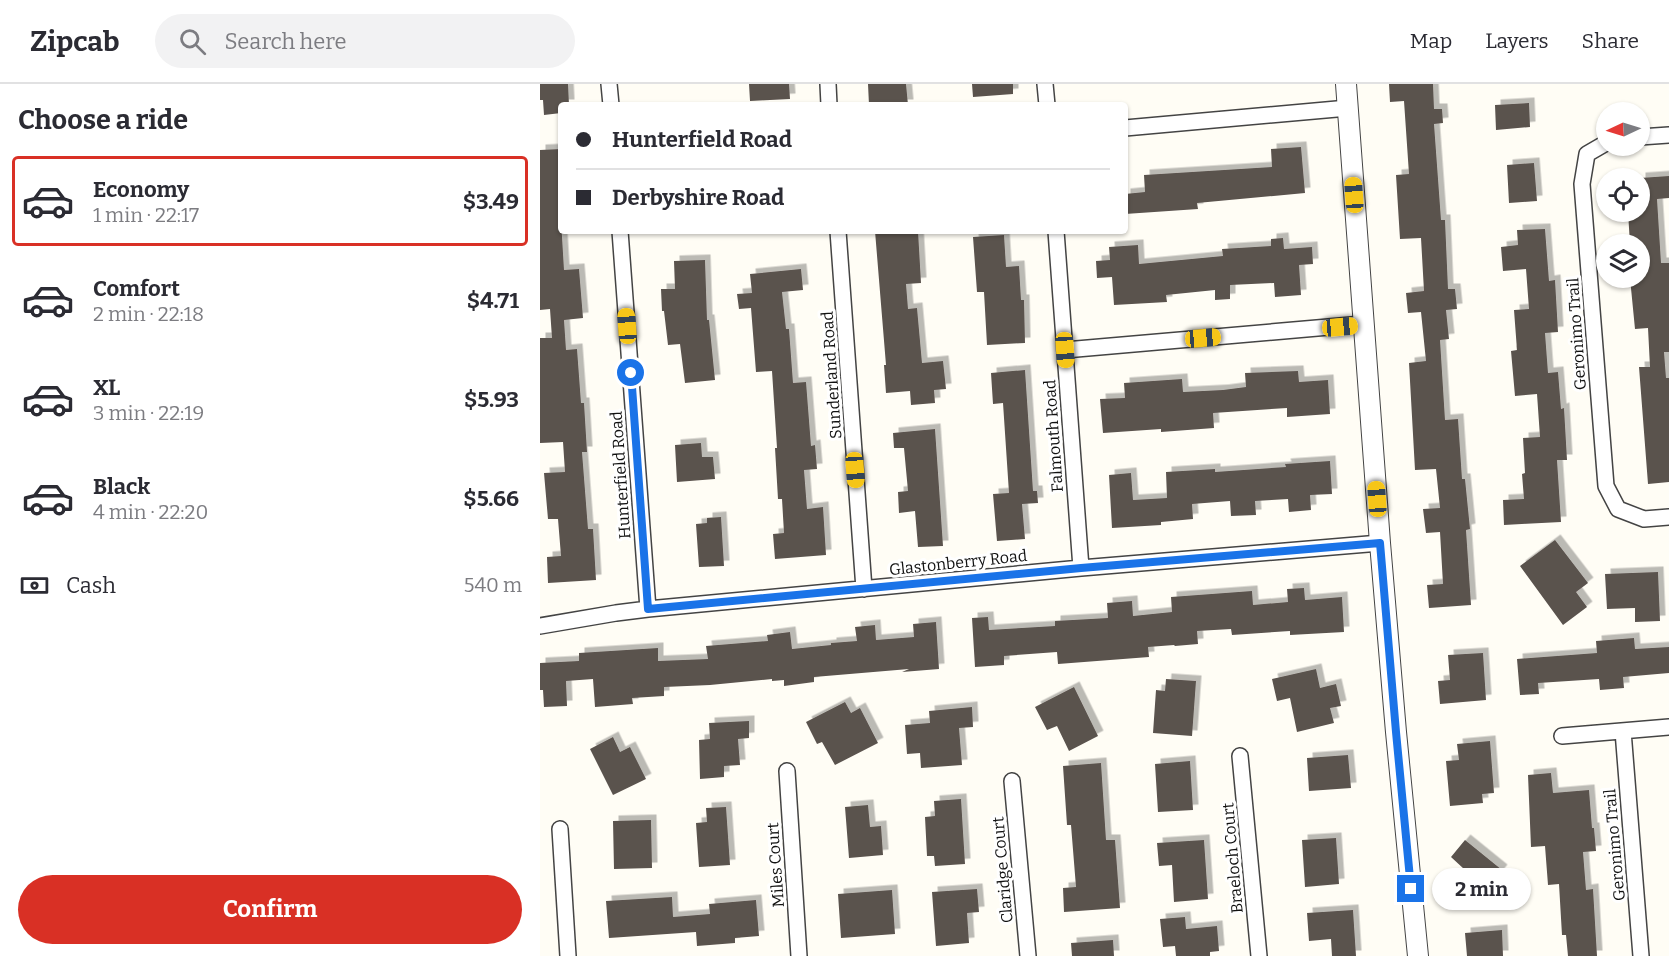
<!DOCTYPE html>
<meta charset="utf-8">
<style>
:root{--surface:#fff;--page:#f2f2f3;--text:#2b2b33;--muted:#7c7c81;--line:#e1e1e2;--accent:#d93025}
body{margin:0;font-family:Bitter,serif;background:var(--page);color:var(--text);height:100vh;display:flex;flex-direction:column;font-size:22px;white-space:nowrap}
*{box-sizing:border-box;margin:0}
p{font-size:20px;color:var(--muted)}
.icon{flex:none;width:33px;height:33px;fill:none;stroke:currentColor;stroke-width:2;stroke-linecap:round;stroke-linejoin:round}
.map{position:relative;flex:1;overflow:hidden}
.sheet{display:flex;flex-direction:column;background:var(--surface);width:540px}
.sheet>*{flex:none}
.banner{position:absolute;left:18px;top:18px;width:570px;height:132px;border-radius:6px;box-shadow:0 2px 4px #0004;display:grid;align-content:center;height:132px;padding:0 18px;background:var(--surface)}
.needle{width:39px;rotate:266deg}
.fabs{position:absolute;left:1056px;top:18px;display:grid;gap:12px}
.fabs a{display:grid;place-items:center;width:54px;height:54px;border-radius:50%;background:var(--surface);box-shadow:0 2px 4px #0004;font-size:30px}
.end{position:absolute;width:27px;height:27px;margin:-14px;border:8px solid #1a73e8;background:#fff;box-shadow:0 0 0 3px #fff}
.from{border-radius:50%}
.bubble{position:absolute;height:42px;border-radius:21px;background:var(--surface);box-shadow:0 2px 4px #0004;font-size:20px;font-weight:700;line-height:42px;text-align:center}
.car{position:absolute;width:18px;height:36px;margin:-18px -9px;border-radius:8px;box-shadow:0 0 4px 2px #0007;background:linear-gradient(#f5c518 24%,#345 0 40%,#f5c518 0 76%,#345 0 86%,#f5c518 0)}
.banner b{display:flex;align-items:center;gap:21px;height:57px;font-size:22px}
.banner b+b{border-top:2px solid var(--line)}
.banner i{width:15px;height:15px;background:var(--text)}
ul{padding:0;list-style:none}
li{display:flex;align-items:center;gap:18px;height:90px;margin:0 12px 9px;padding:0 6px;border:3px solid transparent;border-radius:6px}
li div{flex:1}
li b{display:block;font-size:22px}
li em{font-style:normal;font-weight:700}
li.active{border-color:var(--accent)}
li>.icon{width:54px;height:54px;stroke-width:1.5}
h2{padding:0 18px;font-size:27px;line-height:72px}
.pay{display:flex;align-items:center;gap:15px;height:66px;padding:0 18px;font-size:22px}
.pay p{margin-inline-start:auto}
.button{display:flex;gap:12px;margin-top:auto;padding:12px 18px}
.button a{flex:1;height:69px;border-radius:36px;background:var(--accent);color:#fff;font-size:24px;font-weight:700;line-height:69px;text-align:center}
header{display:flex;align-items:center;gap:36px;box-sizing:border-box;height:84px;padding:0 30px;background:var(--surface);border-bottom:2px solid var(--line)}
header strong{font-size:28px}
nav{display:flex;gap:33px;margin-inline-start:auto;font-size:21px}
.search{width:420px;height:54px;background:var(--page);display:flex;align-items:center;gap:15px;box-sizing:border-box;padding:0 21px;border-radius:33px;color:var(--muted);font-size:22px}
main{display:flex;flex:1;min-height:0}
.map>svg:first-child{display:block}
.building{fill:#5a524d;filter:url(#shadow)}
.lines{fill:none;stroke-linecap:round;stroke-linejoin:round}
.minor-casing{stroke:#444;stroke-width:18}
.tertiary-casing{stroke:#444;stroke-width:22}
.minor{stroke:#fff;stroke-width:15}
.tertiary{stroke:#fff;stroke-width:20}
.route{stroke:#1a73e8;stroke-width:8}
.labels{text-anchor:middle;stroke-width:6;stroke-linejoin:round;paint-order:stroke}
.street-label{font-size:16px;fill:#111;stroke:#fff}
</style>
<header>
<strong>Zipcab</strong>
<div class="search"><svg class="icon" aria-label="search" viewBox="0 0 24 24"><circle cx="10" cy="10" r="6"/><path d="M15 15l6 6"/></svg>Search here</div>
<nav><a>Map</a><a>Layers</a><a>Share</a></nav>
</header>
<main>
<section class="sheet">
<h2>Choose a ride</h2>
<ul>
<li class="active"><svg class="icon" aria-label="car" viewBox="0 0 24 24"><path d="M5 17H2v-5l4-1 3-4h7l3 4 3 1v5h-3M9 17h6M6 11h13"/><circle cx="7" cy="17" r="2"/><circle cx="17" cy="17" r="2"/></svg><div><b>Economy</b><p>1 min · 22:17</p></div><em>$3.49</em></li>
<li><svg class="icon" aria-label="car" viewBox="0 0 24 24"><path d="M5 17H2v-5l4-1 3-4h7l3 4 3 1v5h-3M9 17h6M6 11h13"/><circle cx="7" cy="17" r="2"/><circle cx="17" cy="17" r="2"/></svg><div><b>Comfort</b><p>2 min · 22:18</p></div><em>$4.71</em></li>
<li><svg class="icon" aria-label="car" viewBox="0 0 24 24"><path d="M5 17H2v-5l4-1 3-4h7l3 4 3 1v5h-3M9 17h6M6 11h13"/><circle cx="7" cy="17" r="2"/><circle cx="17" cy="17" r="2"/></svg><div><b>XL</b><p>3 min · 22:19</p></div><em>$5.93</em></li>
<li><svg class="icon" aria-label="car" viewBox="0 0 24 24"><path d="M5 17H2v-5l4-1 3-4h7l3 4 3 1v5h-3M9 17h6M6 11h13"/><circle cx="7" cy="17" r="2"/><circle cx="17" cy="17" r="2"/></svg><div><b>Black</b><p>4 min · 22:20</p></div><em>$5.66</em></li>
</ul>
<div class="pay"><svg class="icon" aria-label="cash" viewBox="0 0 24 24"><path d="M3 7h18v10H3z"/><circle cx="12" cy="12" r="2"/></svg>Cash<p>540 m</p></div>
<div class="button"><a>Confirm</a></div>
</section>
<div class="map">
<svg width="1129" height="872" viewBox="0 0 1129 872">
<defs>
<filter id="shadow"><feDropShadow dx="5.5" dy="-5.5" stdDeviation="0" flood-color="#0004"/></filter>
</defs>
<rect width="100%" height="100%" fill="#fffdf5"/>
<!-- building -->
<path class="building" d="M0,0H28L29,21H21V29L4,31L3,16H0Z
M209,0H249L250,15L210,17Z
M328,0H366L368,21H329Z
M432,0H473V10L433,13Z
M849,0H893L894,25H902L903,39L894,40L901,136H905L908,205H915L917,225L906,226L909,255L900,256L905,336L918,335L922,395H925L930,445L926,446L931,521L889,524L887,501L903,500L900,448L886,449L883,425L900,424L896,385L875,386L869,279L886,277L881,228L868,229L866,209L884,207L881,154L860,155L856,91L869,90L864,17L850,18Z
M989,19L990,43L956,46L955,21Z
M761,63L765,109L657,119L658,125L585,130V110L605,108L604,91L732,83L731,65Z
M21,65V86H18L24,186L39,185L43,234L24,236L26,266L37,265L41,319H44L47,368H42L48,445H53L56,496L8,499L7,473L21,472L18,435H8L4,389L25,388L23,358L0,359V254H12L10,225L0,226V66Z
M994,79L997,117L969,119L967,81Z
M1129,92V114L1117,115L1121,179H1129V268H1124L1126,294H1129V398L1108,400L1099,283H1110L1108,244L1095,245L1090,194H1100V160H1090L1088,128H1100V94Z
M1005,145L1009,197L1015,196L1018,248L1005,249L1008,289L1018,288L1021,325L1024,324L1027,376H1017L1021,438L964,441L963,416L984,415L982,390L985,389L983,354L1000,353L997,310L975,312L971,267L977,266L974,226L989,225L986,185L963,187L961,163L978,161L977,146Z
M335,147H378L381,199L366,200L368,225L377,224L382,279L403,277L406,305L394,306L395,319L371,321L370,307L346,309L344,281H346Z
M464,151L466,183L479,182L481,216H484L485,259L447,261L444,208H437L433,153Z
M743,154L744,165L772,163L773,180L759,181L761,211L735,213L734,199L690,201V215L675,216V206L626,211L627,218L574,221L572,193L557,194L556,177L570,176L569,163L598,161L599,180L683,172L682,165L731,162V155Z
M165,176L167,236H169L175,296L145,299L140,260L128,261L124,227H122L121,205H135L134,177Z
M261,185L263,206L242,208L246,245H249L253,299L266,298L271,362L275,361L277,385L264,386L267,425L283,423L286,471L235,475L233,450L244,449L242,415H238L235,364H237L232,287L216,288L211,224L199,225L197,210L212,209L210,190Z
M485,286L493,407H497L498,419L482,420L485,455L457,457L453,410L469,409L463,319L453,320L451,289Z
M758,287L759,298L788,296L790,330L747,333V324L673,329L674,344L621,348V345L563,349L560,315L585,314L584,299L642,295L643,308L683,306L706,303L705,289Z
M395,345L403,462L378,463L375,427L359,429L358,408L368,407L364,364H354L353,349Z
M161,359L162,373H173L175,395L137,398L135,361Z
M790,377L792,410L770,411L771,426L749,428L748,415L715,417L716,431L691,432L690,417L652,420L653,435L621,438V441L572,444L569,391L591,389L593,416L627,414L626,388L675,385V388L746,383L745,380Z
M181,433L184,482L159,483L156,440L167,439V434Z
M1015,456L1048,499L1036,508L1047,523L1023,541L980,482Z
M1118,488L1120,537L1095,538V524L1067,525L1065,490Z
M764,504L765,516L802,513L804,548L750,551V547L692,551L691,545L657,547L658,560L635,562L634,561L608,563L609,573L518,580L517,568L464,572V581L435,583L432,534L448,533L449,546L515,542V537L568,534L567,519L592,517L593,532L632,528L631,513L712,507L713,521L748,518L747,505Z
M396,538L399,585L362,588L369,585L274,593V598L244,602V596L232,597V595L170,601L124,603V612L92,614L93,620L55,623L53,595L26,597L27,622L4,623L3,606H0V579L39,577V569L118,564V577L168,575L166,562L228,557L227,551L250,548L252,565L291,561V559L317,557L315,543L335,541L336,556L374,553L373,540Z
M1094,554L1095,565L1129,563V589L1083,593L1084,604L1060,606L1059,595L998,599L999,610L980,611L977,575L1057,569L1056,557Z
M943,569L946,616L900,620L898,597L910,596L908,571Z
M776,585L780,604L796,600L801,622L790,624L794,639L757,648L750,614L737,617L732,595Z
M626,595L656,597L652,652L613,649L616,606L625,607Z
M534,603L558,652L529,667L517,642L507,646L495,623Z
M305,618L311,629L320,624L338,659L295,681L282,658L277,660L266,638Z
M432,623L433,643L419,644L422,681L381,684L380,669L367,670L365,641L390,639L389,627Z
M209,637V654L198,655L200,681L184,682V693L160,695L159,656L170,655L169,639Z
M73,653L80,668L90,663L106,695L73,711L50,665Z
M950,657L954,709L942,710L943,719L910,722L906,677L919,676L917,660Z
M808,671L811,704L769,707L767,674Z
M650,677L653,726L618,728L615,680Z
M561,679L566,756H575L580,824L524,828L523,804L536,803L531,741H527L523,682Z
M1011,689L1013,709L1049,706L1052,744H1054L1056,767L1043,768L1046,806L1053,805L1057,872H1028L1026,851H1022L1019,800L1008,801L1005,762L991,763L988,691Z
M421,715L425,780L395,782L394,772H387L385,733L395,732L394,717Z
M328,721L330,743L341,742L343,771L309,774L305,723Z
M186,723L190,781L159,783L156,739L167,738L166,724Z
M111,736L112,784L74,785L73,737Z
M796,754L799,800L765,803L762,756Z
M664,756L668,815L634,818L632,781L619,782L617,759Z
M925,756L962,786L937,816L914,797L924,785L911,773Z
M437,805L439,828L427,829L429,859L396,862L392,808Z
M352,806L355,850L301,854L298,810Z
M132,813L133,833L170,830L169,820L216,816L219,852L195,854V859L157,862L156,848L69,854L66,817Z
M813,826L816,872H792L791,855L769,857L767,829Z
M645,833L646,845L677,842L679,867L670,868V872H636L635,862L623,863L620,835Z
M962,846L963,872H927L925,849Z
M573,856L574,872H532L531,859Z"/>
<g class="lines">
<!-- minor casing -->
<g class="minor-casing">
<path id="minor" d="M69,0L71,21
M288,0L289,21
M505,0L507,21
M585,44L808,24
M1100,53L1129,51
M1066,59L1047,70L1042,100L1066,402L1078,425L1104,435L1129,433
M80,147L108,525
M298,147L324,505
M516,147L541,484
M525,266L823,240
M0,542L76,529L108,525L541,484L840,459
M1083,647L1101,872
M1022,652L1129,643
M700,672L719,872
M247,687L259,872
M472,697L488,872
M20,745L28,872"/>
</g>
<!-- tertiary casing -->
<g class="tertiary-casing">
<path id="tertiary" d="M806,0L840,459L856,648L878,872"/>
</g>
<!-- minor -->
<use href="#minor" class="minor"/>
<!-- tertiary -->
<use href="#tertiary" class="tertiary"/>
</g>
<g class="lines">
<!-- route -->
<path class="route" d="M91,289L108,525L541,484L840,459L856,648L871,805"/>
</g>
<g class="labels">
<!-- street labels -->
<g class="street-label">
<text transform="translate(1036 250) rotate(-94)" y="6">Geronimo Trail</text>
<text transform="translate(291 291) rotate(-94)" y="6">Sunderland Road</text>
<text transform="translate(513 352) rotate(-94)" y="6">Falmouth Road</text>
<text transform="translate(80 391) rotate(-94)" y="6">Hunterfield Road</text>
<text transform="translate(418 478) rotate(-6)" y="6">Glastonberry Road</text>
<text transform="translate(1074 761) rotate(-95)" y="6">Geronimo Trail</text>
<text transform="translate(692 774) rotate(-95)" y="6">Braeloch Court</text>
<text transform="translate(235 781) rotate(-94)" y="6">Miles Court</text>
<text transform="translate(462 786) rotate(-95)" y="6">Claridge Court</text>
</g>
</g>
</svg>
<div class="fabs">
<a><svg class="needle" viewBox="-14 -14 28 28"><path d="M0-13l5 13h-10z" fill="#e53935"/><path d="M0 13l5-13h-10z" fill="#7c7c81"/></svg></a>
<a><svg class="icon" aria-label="locate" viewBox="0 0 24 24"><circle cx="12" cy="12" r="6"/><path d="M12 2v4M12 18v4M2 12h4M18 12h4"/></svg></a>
<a><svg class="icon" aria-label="layers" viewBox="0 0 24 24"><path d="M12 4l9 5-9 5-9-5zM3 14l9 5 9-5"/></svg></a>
</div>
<i class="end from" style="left:91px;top:289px"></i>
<i class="end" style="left:871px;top:805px"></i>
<div class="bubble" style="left:892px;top:784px;width:99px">2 min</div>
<i class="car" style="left:814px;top:111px;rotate:356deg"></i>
<i class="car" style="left:87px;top:242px;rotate:356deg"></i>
<i class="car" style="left:800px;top:243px;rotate:85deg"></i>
<i class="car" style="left:663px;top:254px;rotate:85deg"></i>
<i class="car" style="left:525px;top:266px;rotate:176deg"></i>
<i class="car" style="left:315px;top:386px;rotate:176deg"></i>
<i class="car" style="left:837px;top:415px;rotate:356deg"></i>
<div class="banner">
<b><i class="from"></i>Hunterfield Road</b>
<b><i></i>Derbyshire Road</b>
</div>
</div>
</main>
